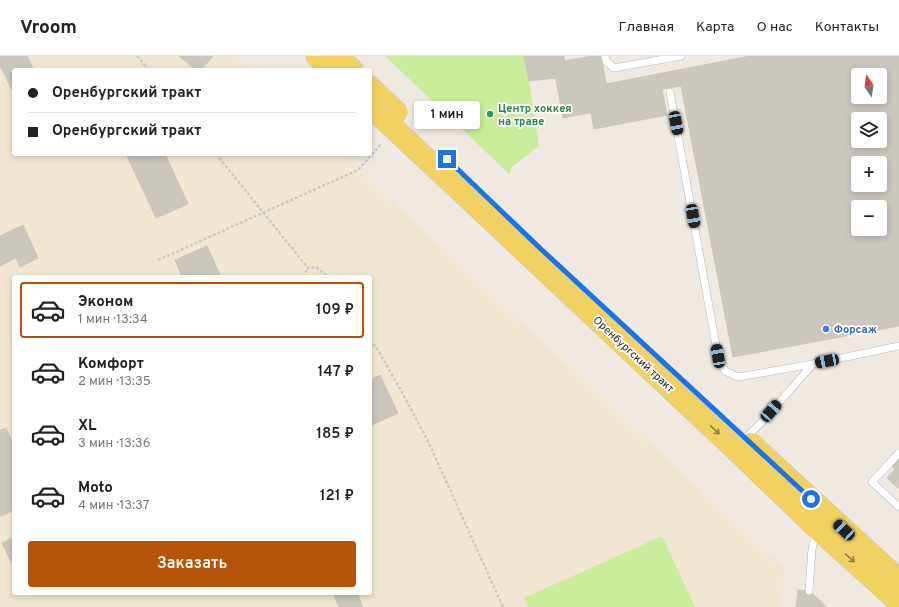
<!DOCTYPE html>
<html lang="ru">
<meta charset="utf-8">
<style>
:root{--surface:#fff;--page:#f6f6f6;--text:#222;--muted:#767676;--line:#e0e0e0;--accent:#b45309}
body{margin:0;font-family:Overpass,sans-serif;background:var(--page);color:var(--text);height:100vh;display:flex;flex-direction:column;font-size:15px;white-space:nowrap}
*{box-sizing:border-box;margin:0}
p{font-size:13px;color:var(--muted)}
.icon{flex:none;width:22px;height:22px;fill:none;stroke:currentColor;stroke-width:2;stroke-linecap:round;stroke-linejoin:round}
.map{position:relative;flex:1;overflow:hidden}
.details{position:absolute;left:12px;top:219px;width:360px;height:320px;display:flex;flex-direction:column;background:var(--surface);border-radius:4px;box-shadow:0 2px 6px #0003}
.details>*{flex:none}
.hud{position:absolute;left:12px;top:12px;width:360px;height:88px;border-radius:4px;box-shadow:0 2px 6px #0003;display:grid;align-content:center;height:88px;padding:0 16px;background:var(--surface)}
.needle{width:26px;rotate:347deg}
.fabs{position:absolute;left:851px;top:12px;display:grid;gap:8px}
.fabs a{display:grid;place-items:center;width:36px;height:36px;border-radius:4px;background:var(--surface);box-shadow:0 2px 6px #0003;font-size:20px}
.end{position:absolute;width:18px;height:18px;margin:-9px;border:5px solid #1a73e8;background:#fff;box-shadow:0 0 0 2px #fff}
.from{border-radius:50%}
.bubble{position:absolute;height:28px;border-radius:4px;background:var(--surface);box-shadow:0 2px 6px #0003;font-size:13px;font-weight:600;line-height:28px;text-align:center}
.car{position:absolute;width:12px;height:24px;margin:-12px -6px;border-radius:5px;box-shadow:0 0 3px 1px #0007;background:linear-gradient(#222 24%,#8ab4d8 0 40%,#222 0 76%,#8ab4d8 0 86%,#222 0)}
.hud b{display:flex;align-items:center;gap:14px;height:38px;font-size:15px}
.hud b+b{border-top:1px solid var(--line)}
.hud i{width:10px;height:10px;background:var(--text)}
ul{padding:7px 0 0;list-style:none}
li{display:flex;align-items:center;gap:12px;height:56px;margin:0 8px 6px;padding:0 8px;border:2px solid transparent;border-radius:4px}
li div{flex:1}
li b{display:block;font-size:15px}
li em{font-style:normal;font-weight:600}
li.on{border-color:var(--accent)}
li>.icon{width:36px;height:36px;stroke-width:1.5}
.primary-button{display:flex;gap:8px;margin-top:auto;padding:8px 16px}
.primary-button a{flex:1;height:46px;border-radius:4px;background:var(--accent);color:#fff;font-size:16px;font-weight:600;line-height:46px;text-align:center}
header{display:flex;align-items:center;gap:24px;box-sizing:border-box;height:56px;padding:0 20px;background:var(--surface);border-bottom:1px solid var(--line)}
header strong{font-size:19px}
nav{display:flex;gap:22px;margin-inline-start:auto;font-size:14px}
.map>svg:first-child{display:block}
.education{fill:#f0e6d1;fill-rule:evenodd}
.pitch{fill:#c9ec9a}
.building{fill:#cbc7bf;stroke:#cbc5ba;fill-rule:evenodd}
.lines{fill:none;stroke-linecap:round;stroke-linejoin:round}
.service-casing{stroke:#b4b7c1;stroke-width:8}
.primary-casing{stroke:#c9c9c9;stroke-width:23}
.path{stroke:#c9c9c9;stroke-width:2.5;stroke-dasharray:3 2;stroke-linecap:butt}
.service{stroke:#fff;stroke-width:7}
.primary{stroke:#f2d163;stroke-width:22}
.oneway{stroke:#908048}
.route{stroke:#1a73e8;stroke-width:5}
.leisure-dot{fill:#2e9e5b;stroke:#fff;stroke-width:1.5}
.shop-dot{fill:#3f7fe0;stroke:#fff;stroke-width:1.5}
.labels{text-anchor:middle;stroke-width:3.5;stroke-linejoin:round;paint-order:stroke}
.leisure-label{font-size:11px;font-weight:bold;fill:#27864d;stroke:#fff;text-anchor:start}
.shop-label{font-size:11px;font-weight:bold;fill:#366cbe;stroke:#fff;text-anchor:start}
.street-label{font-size:11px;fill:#2e2e2e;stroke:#fff}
</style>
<header>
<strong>Vroom</strong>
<nav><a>Главная</a><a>Карта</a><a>О нас</a><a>Контакты</a></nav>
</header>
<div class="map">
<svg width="899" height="551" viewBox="0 0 899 551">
<rect width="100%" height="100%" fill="#efe9e1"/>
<!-- education -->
<path class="education" d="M0,0H236L251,14H14V98H341L785,514L780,551H0ZM14,221H370V537H14Z"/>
<!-- pitch -->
<path class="pitch" d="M385,0H524L529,25L539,90L512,111L509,118Z
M662,480L695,551H528L524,542Z"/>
<!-- building -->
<path class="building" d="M0,0H27L34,14H14V33L12,34L1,11L0,12Z
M179,0H213L201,14H196Z
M524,0H564L565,5L553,7L556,22L529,25Z
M592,0H601L611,53L563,62L553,7Z
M750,0H899V270L733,301L678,14ZM858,19H880V41H858ZM858,63H880V85H858ZM858,107H880V129H858ZM858,151H880V173H858Z
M678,14L681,30L662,33L667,59L594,73L591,57L611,53L606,28Z
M126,98H165L188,148L156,162Z
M23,169L38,202L20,211L16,202L0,210V180Z
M207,190L221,221H182L175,204Z
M380,319L398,357L370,370V324Z
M6,372L14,390V454L1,460L0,457V374Z
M897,403L899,404V433L887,422L895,413L891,409Z
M14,481V507L12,508L2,487Z
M798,534L809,535L827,551H796Z
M342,537H357L363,551H339L334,540Z"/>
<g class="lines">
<!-- service casing -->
<g class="service-casing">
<path id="service" d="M605,0L606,5L614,12L681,0
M670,36L718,300L725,315L738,321L813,308L899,290
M745,382L761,367L813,308
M899,397L872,426L899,451
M809,535L812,493L816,477"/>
</g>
<!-- primary casing -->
<g class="primary-casing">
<path id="primary" d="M317,0L332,14
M337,0L352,14
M370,31L396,56
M370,50L733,391L818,473L899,546
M751,388L899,524"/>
</g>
<!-- path -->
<path class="path" d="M137,0L149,14
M216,98L308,212L316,211L326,219L325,221
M158,204L358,114L381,88
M303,221L308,212
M370,284L378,294L404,340L428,385L503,551"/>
<!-- service -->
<use href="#service" class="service"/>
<!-- primary -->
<use href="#primary" class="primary"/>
</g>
<!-- one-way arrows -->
<defs><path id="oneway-shaft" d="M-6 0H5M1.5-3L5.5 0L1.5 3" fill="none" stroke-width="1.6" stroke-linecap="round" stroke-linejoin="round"/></defs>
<g class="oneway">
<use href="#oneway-shaft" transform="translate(715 374) rotate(43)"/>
<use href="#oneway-shaft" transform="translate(850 502) rotate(42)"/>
</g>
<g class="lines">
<!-- route -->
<path class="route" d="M447,103L542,194L811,443"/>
</g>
<!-- markers -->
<circle class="leisure-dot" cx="490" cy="58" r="4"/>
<circle class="shop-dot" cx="826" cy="273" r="4"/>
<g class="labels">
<!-- leisure labels -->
<g class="leisure-label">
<text x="498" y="56">Центр хоккея<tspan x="498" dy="13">на траве</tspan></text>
</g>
<!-- shop labels -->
<g class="shop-label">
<text x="834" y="277">Форсаж</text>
</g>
<!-- street labels -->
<g class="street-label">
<text transform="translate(634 298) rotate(43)" y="4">Оренбургский тракт</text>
</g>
</g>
</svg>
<div class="fabs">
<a><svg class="needle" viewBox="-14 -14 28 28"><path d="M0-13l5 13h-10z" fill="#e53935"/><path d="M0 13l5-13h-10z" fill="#767676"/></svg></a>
<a><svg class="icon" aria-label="layers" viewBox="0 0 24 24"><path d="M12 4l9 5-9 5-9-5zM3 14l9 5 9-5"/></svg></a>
<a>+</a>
<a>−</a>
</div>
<i class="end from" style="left:811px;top:443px"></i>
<i class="end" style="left:447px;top:103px"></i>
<div class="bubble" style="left:414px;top:45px;width:66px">1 мин</div>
<i class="car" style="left:676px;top:67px;rotate:169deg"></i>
<i class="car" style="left:693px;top:160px;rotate:170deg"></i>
<i class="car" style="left:718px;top:300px;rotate:350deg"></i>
<i class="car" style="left:827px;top:305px;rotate:259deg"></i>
<i class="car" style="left:771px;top:355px;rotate:41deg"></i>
<i class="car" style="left:844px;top:474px;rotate:313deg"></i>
<div class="hud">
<b><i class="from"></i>Оренбургский тракт</b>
<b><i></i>Оренбургский тракт</b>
</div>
<section class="details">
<ul>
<li class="on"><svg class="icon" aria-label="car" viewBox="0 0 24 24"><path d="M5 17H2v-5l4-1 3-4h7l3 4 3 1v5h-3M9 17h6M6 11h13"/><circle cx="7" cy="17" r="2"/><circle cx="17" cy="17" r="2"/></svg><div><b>Эконом</b><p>1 мин · 13:34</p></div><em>109 ₽</em></li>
<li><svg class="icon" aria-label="car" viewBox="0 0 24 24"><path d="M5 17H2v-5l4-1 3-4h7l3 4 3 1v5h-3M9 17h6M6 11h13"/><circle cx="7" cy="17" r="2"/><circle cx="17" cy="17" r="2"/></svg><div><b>Комфорт</b><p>2 мин · 13:35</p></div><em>147 ₽</em></li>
<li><svg class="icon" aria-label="car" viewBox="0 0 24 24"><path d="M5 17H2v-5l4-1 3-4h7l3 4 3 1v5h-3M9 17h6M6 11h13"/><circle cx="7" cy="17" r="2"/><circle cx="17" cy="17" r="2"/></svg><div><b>XL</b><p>3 мин · 13:36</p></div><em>185 ₽</em></li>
<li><svg class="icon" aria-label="car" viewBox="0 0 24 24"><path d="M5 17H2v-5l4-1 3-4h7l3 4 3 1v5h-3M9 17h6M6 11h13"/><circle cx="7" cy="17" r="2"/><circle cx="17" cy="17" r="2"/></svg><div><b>Moto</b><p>4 мин · 13:37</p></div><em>121 ₽</em></li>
</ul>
<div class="primary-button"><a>Заказать</a></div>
</section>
</div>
